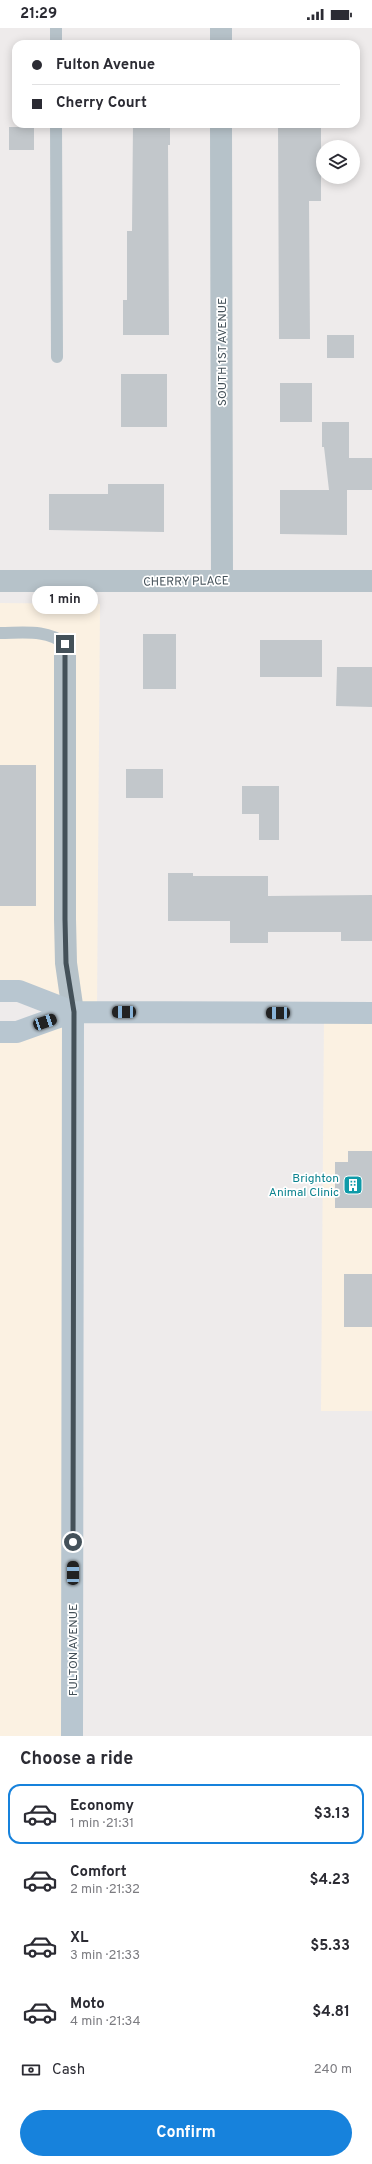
<!DOCTYPE html>
<meta charset="utf-8">
<style>
:root{--surface:#fff;--page:#f7f7f7;--text:#2b2b33;--muted:#7c7c81;--line:#e1e1e2;--accent:#1782dc}
body{margin:0;font-family:Overpass,sans-serif;background:var(--page);color:var(--text);height:100vh;display:flex;flex-direction:column;font-size:15px;white-space:nowrap}
*{box-sizing:border-box;margin:0}
p{font-size:13px;color:var(--muted)}
.icon{flex:none;width:22px;height:22px;fill:none;stroke:currentColor;stroke-width:2;stroke-linecap:round;stroke-linejoin:round}
.map{position:relative;height:1708px;overflow:hidden}
.side{display:flex;flex-direction:column;background:var(--surface);flex:1}
.side>*{flex:none}
.banner{position:absolute;left:12px;top:12px;width:348px;height:88px;border-radius:12px;box-shadow:0 2px 10px #0003;display:grid;align-content:center;height:88px;padding:0 20px;background:var(--surface)}
.tools{position:absolute;left:316px;top:112px;display:grid;gap:8px}
.tools a{display:grid;place-items:center;width:44px;height:44px;border-radius:50%;background:var(--surface);box-shadow:0 2px 10px #0003;font-size:20px}
.end{position:absolute;width:18px;height:18px;margin:-9px;border:5px solid #445159;background:#fff;box-shadow:0 0 0 2px #fff}
.from{border-radius:50%}
.bubble{position:absolute;height:28px;border-radius:14px;background:var(--surface);box-shadow:0 2px 10px #0003;font-size:13px;font-weight:700;line-height:28px;text-align:center}
.car{position:absolute;width:12px;height:24px;margin:-12px -6px;border-radius:5px;box-shadow:0 0 3px 1px #0007;background:linear-gradient(#222 24%,#8ab4d8 0 40%,#222 0 76%,#8ab4d8 0 86%,#222 0)}
.banner b{display:flex;align-items:center;gap:14px;height:38px;font-size:15px}
.banner b+b{border-top:1px solid var(--line)}
.banner i{width:10px;height:10px;background:var(--text)}
ul{padding:0;list-style:none}
li{display:flex;align-items:center;gap:12px;height:60px;margin:0 8px 6px;padding:0 12px;border:2px solid transparent;border-radius:12px}
li div{flex:1}
li b{display:block;font-size:15px}
li em{font-style:normal;font-weight:700}
li.active{border-color:var(--accent)}
li>.icon{width:36px;height:36px;stroke-width:1.5}
h2{padding:0 20px;font-size:18px;line-height:48px}
.pay{display:flex;align-items:center;gap:10px;height:44px;padding:0 20px;font-size:15px}
.pay p{margin-inline-start:auto}
.button{display:flex;gap:8px;margin-top:auto;padding:8px 20px}
.button a{flex:1;height:46px;border-radius:24px;background:var(--accent);color:#fff;font-size:16px;font-weight:700;line-height:46px;text-align:center}
.status{display:flex;justify-content:space-between;align-items:center;height:28px;padding:0 20px;background:var(--surface);direction:ltr}
.status svg{height:11px;fill:currentColor}
.map>svg:first-child{display:block}
.commercial{fill:#fbf1e2}
.building{fill:#c2c7cb}
.lines{fill:none;stroke-linecap:round;stroke-linejoin:round}
.lane{stroke:#b6c2c9;stroke-width:12}
.street{stroke:#b6c2c9;stroke-width:22}
.secondary{stroke:#b8c6d0;stroke-width:22}
.route{stroke:#445159;stroke-width:5}
.labels{text-anchor:middle;stroke-width:3.5;stroke-linejoin:round;paint-order:stroke}
.street-label{font-size:12px;fill:#445159;stroke:#fff}
.culture-label{font-size:12px;fill:#0d838f;stroke:#fff;text-anchor:end}
</style>
<div class="status"><b>21:29</b><svg viewBox="0 0 49 12"><path d="M0 12V9h3v3zM5 12V6h3v6zM10 12V3h3v9zM15 12V0h3v12zM26 1h20v11H26zM47 4h2v5h-2z"/></svg></div>
<div class="map">
<svg width="372" height="1708" viewBox="0 0 372 1708">
<rect width="100%" height="100%" fill="#eeebeb"/>
<!-- commercial -->
<path class="commercial" d="M0,575L100,576L97,984H74L72,1708H0V1004L73,984L0,963Z
M324,985H372V1383H321Z"/>
<!-- building -->
<path class="building" d="M133,96H170V117H168L169,307H123V272H127V203H132Z
M278,96H321V173H309L310,311H279Z
M9,99H34V122H9Z
M327,307H354V330H327Z
M121,346H167V399H121Z
M280,355H312V394H280Z
M322,394H349V430H372V462H347V507L280,506V462H329L324,419H322Z
M108,456H164V504L49,502V466H108Z
M143,606H176V661H143Z
M260,612H322V649H260Z
M337,639H372V679L336,678Z
M0,737H36V878H0Z
M126,741H163V770H126Z
M242,758H279V812H259V786H242Z
M168,845H193V848H268V868L372,867V913H341V904H268V915H230V893H168Z
M348,1123H372V1180H335V1134H348Z
M344,1246H372V1299H344Z"/>
<g class="lines">
<!-- lane -->
<path class="lane" d="M56,0V16
M56,96L57,329
M0,605C23,605 47,601 65,616"/>
<!-- street -->
<path class="street" d="M221,0V16
M221,96L222,553
M0,553H372
M65,616V891L66,935L73,984"/>
<!-- secondary -->
<path class="secondary" d="M0,963H19L73,984
M0,1004H17L73,984L372,985
M72,1708L73,984"/>
</g>
<g class="lines">
<!-- route -->
<path class="route" d="M65,616V891L66,935L74,984L73,1514"/>
</g>
<!-- icons -->
<defs>
<g id="building-square" transform="scale(1)"><rect x="-9" y="-9" width="18" height="18" rx="4" fill="#0f9aa8" stroke="#fff"/><path d="M-4-6H4V6H1V3H-1V6H-4ZM-2.5-4.3h1.7v1.8h-1.7ZM.8-4.3h1.7v1.8H.8ZM-2.5-1h1.7V.8h-1.7ZM.8-1h1.7V.8H.8Z" fill="#fff"/></g>
</defs>
<g fill-rule="evenodd">
<use href="#building-square" x="353" y="1157"/>
</g>
<g class="labels">
<!-- street labels -->
<g class="street-label">
<text transform="translate(222 324) rotate(-90)" y="4">SOUTH 1ST AVENUE</text>
<text transform="translate(186 553) rotate(-1)" y="4">CHERRY PLACE</text>
<text transform="translate(73 1622) rotate(-90)" y="4">FULTON AVENUE</text>
</g>
<!-- culture labels -->
<g class="culture-label">
<text x="339" y="1154">Brighton<tspan x="339" dy="14">Animal Clinic</tspan></text>
</g>
</g>
</svg>
<div class="tools">
<a><svg class="icon" aria-label="layers" viewBox="0 0 24 24"><path d="M12 4l9 5-9 5-9-5zM3 14l9 5 9-5"/></svg></a>
</div>
<i class="end from" style="left:73px;top:1514px"></i>
<i class="end" style="left:65px;top:616px"></i>
<div class="bubble" style="left:32px;top:558px;width:66px">1 min</div>
<i class="car" style="left:124px;top:984px;rotate:270deg"></i>
<i class="car" style="left:278px;top:985px;rotate:270deg"></i>
<i class="car" style="left:45px;top:994px;rotate:71deg"></i>
<i class="car" style="left:73px;top:1545px;rotate:0deg"></i>
<div class="banner">
<b><i class="from"></i>Fulton Avenue</b>
<b><i></i>Cherry Court</b>
</div>
</div>
<section class="side">
<h2>Choose a ride</h2>
<ul>
<li class="active"><svg class="icon" aria-label="car" viewBox="0 0 24 24"><path d="M5 17H2v-5l4-1 3-4h7l3 4 3 1v5h-3M9 17h6M6 11h13"/><circle cx="7" cy="17" r="2"/><circle cx="17" cy="17" r="2"/></svg><div><b>Economy</b><p>1 min · 21:31</p></div><em>$3.13</em></li>
<li><svg class="icon" aria-label="car" viewBox="0 0 24 24"><path d="M5 17H2v-5l4-1 3-4h7l3 4 3 1v5h-3M9 17h6M6 11h13"/><circle cx="7" cy="17" r="2"/><circle cx="17" cy="17" r="2"/></svg><div><b>Comfort</b><p>2 min · 21:32</p></div><em>$4.23</em></li>
<li><svg class="icon" aria-label="car" viewBox="0 0 24 24"><path d="M5 17H2v-5l4-1 3-4h7l3 4 3 1v5h-3M9 17h6M6 11h13"/><circle cx="7" cy="17" r="2"/><circle cx="17" cy="17" r="2"/></svg><div><b>XL</b><p>3 min · 21:33</p></div><em>$5.33</em></li>
<li><svg class="icon" aria-label="car" viewBox="0 0 24 24"><path d="M5 17H2v-5l4-1 3-4h7l3 4 3 1v5h-3M9 17h6M6 11h13"/><circle cx="7" cy="17" r="2"/><circle cx="17" cy="17" r="2"/></svg><div><b>Moto</b><p>4 min · 21:34</p></div><em>$4.81</em></li>
</ul>
<div class="pay"><svg class="icon" aria-label="cash" viewBox="0 0 24 24"><path d="M3 7h18v10H3z"/><circle cx="12" cy="12" r="2"/></svg>Cash<p>240 m</p></div>
<div class="button"><a>Confirm</a></div>
</section>
